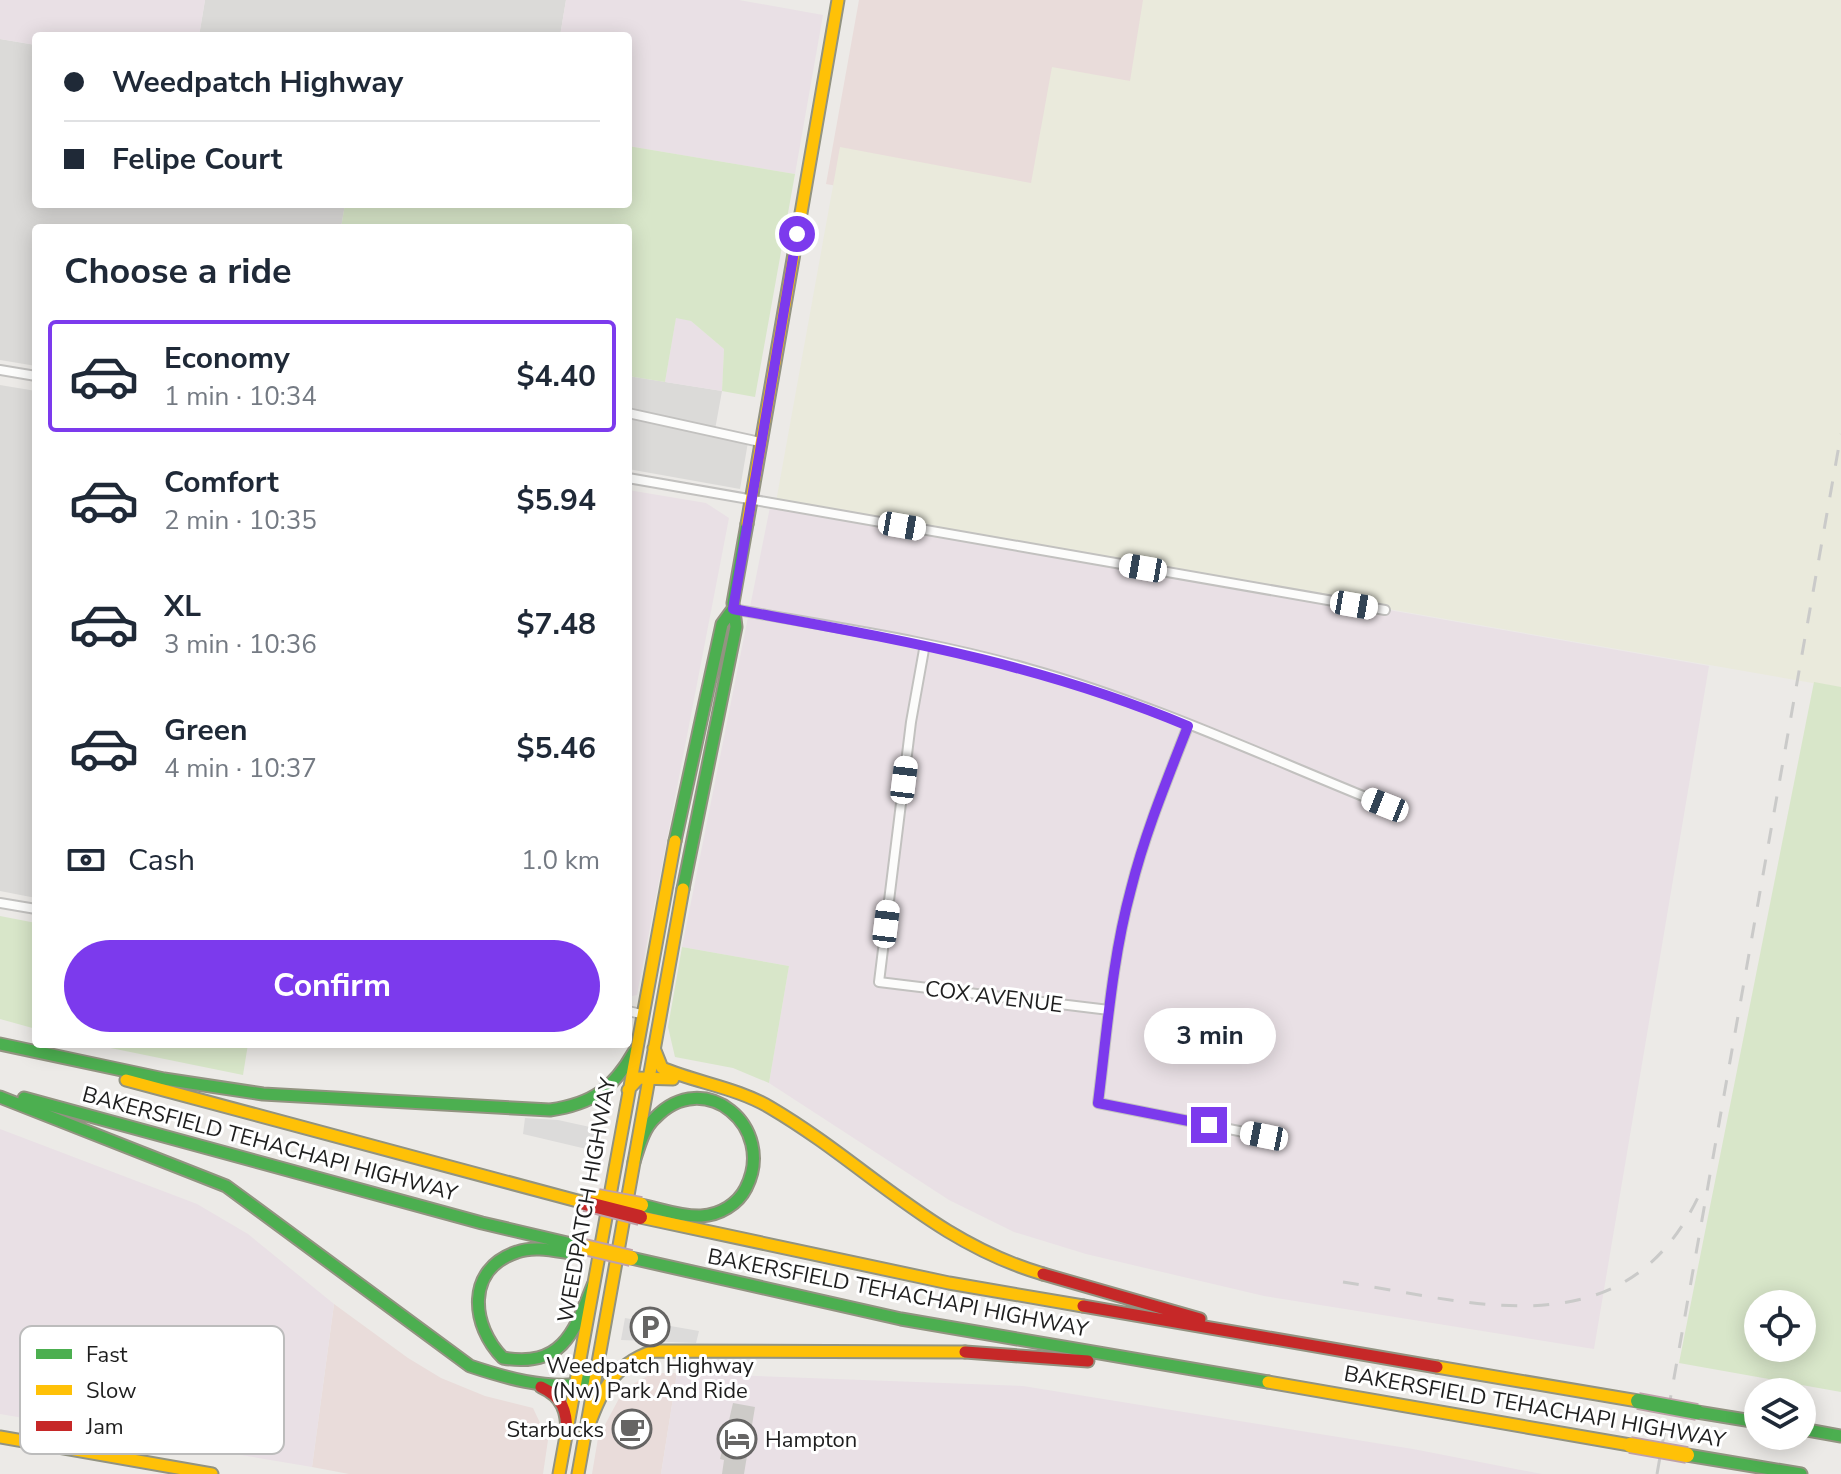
<!DOCTYPE html>
<meta charset="utf-8">
<style>
:root{--surface:#fff;--page:#f2f2f3;--text:#1f2937;--muted:#747a83;--line:#e0e1e3;--accent:#7c3aed}
body{margin:0;font-family:"Nunito Sans",sans-serif;background:var(--page);color:var(--text);height:100vh;display:flex;flex-direction:column;font-size:30px;white-space:nowrap}
*{box-sizing:border-box;margin:0}
p{font-size:26px;color:var(--muted)}
.icon{flex:none;width:44px;height:44px;fill:none;stroke:currentColor;stroke-width:2;stroke-linecap:round;stroke-linejoin:round}
.map{position:relative;flex:1;overflow:hidden}
.panel{position:absolute;left:32px;top:224px;width:600px;height:824px;display:flex;flex-direction:column;background:var(--surface);border-radius:8px;box-shadow:0 4px 20px #0003}
.panel>*{flex:none}
.guide{position:absolute;left:32px;top:32px;width:600px;height:176px;border-radius:8px;box-shadow:0 4px 20px #0003;display:grid;align-content:center;height:176px;padding:0 32px;background:var(--surface)}
.controls{position:absolute;left:1744px;top:1290px;display:grid;gap:16px}
.controls a{display:grid;place-items:center;width:72px;height:72px;border-radius:50%;background:var(--surface);box-shadow:0 4px 20px #0003;font-size:40px}
.end{position:absolute;width:36px;height:36px;margin:-18px;border:10px solid #7c3aed;background:#fff;box-shadow:0 0 0 4px #fff}
.from{border-radius:50%}
.bubble{position:absolute;height:56px;border-radius:28px;background:var(--surface);box-shadow:0 4px 20px #0003;font-size:26px;font-weight:700;line-height:56px;text-align:center}
.car{position:absolute;width:24px;height:48px;margin:-24px -12px;border-radius:10px;box-shadow:0 0 6px 2px #0007;background:linear-gradient(#fff 24%,#345 0 40%,#fff 0 76%,#345 0 86%,#fff 0)}
.guide b{display:flex;align-items:center;gap:28px;height:76px;font-size:30px}
.guide b+b{border-top:2px solid var(--line)}
.guide i{width:20px;height:20px;background:var(--text)}
ul{padding:0;list-style:none}
li{display:flex;align-items:center;gap:24px;height:112px;margin:0 16px 12px;padding:0 16px;border:4px solid transparent;border-radius:8px}
li div{flex:1}
li b{display:block;font-size:30px}
li em{font-style:normal;font-weight:700}
li.current{border-color:var(--accent)}
li>.icon{width:72px;height:72px;stroke-width:1.5}
h2{padding:0 32px;font-size:36px;line-height:96px}
.pay{display:flex;align-items:center;gap:20px;height:88px;padding:0 32px;font-size:30px}
.pay p{margin-inline-start:auto}
.cta{display:flex;gap:16px;margin-top:auto;padding:16px 32px}
.cta a{flex:1;height:92px;border-radius:48px;background:var(--accent);color:#fff;font-size:32px;font-weight:700;line-height:92px;text-align:center}
.map>svg:first-child{display:block}
.residential{fill:#dbdad8}
.commercial{fill:#e9dcda}
.industrial{fill:#e9e0e5}
.farmland{fill:#eaeadc}
.grass{fill:#d8e6c9;fill-rule:evenodd}
.parking{fill:#dcdbda}
.building{fill:#cdcbc8}
.lines{fill:none;stroke-linecap:round;stroke-linejoin:round}
.street-casing{stroke:#c2c1bf;stroke-width:12}
.fast-casing{stroke:#929381;stroke-width:15}
.slow-casing{stroke:#929381;stroke-width:15}
.jam-casing{stroke:#929381;stroke-width:15}
.street{stroke:#fcfcfb;stroke-width:8}
.fast{stroke:#4caf50;stroke-width:11}
.slow{stroke:#ffc107;stroke-width:11}
.jam{stroke:#c62828;stroke-width:11}
.rail{stroke:#cacac9;stroke-width:3;stroke-dasharray:16 16;stroke-linecap:butt}
.fast-bridge-casing{stroke:#bea1a8;stroke-width:18;stroke-linecap:butt}
.slow-bridge-casing{stroke:#bea1a8;stroke-width:18;stroke-linecap:butt}
.jam-bridge-casing{stroke:#bea1a8;stroke-width:18;stroke-linecap:butt}
.fast-bridge{stroke:#4caf50;stroke-width:14}
.slow-bridge{stroke:#ffc107;stroke-width:14}
.jam-bridge{stroke:#c62828;stroke-width:14}
.route{stroke:#7c3aed;stroke-width:10}
.labels{text-anchor:middle;stroke-width:6;stroke-linejoin:round;paint-order:stroke}
.street-label{font-size:22px;fill:#1e1e1e;stroke:#fff}
.poi-label{font-size:22px;fill:#1e1e1e;stroke:#fff}
.key{fill:#fff;stroke:#bcbcbc;stroke-width:2}
.key-label{font-size:22px;fill:#1e1e1e}
</style>
<div class="map">
<svg width="1841" height="1474" viewBox="0 0 1841 1474">
<rect width="100%" height="100%" fill="#eceae7"/>
<!-- residential -->
<path class="residential" d="M205,0H566L560,36H199Z
M0,39L36,45V204H345L341,228H36V366L0,360Z
M628,376L722,391L714,435L748,442L740,489L628,469Z
M0,385L36,391V898L0,891Z"/>
<!-- commercial -->
<path class="commercial" d="M859,0H1146L1105,233L826,184Z
M334,1304L408,1358L441,1378L485,1396L533,1408L548,1440L543,1474H349L312,1467Z
M653,1373H677L661,1474H592L598,1438L624,1389Z"/>
<!-- industrial -->
<path class="industrial" d="M0,0H205L199,36H36V45L0,39Z
M566,0H739L823,15L795,174L628,146V36H560Z
M676,317L691,321L724,349L722,391L665,382Z
M628,490L706,503L729,518L637,995L628,997Z
M771,502L1709,666L1594,1349L1264,1296L1086,1254L1014,1232L949,1200L769,1083L789,966L682,947Z
M0,1129L197,1204L248,1234L334,1304L312,1467L0,1414Z
M677,1373L1023,1386L1413,1449L1542,1474H661Z"/>
<!-- farmland -->
<path class="farmland" d="M1143,0H1841V688L776,502L840,147L1031,183L1052,67L1130,81Z"/>
<!-- grass -->
<path class="grass" d="M628,146L795,174L755,397L722,391L724,349L691,321L676,318L665,382L628,376V228H341L345,204H628Z
M1814,682L1841,687V1392L1679,1363ZM1758,1304H1802V1348H1758Z
M0,916L36,923V1029L0,1019Z
M682,947L789,966L769,1083L733,1068L675,1057L668,1027Z
M91,1044H248L243,1075Z"/>
<!-- parking -->
<path class="parking" d="M525,1118L558,1120L599,1129L595,1151L523,1134Z
M625,1318L699,1331L696,1343L621,1340Z"/>
<!-- building -->
<path class="building" d="M733,1403L755,1407L744,1474H722L724,1460L720,1459Z"/>
<g class="lines">
<!-- street casing -->
<g class="street-casing">
<path id="street" d="M0,370L36,376
M628,413L760,442
M628,478L1385,610
M733,609C831,627 932,641 1029,669C1151,703 1268,758 1385,805
M925,644L911,722L879,982L1109,1010
M1188,726C1167,780 1145,833 1131,889C1112,959 1107,1032 1098,1103L1264,1136
M0,903L36,909
M628,1011L641,1014"/>
</g>
<!-- fast casing -->
<g class="fast-casing">
<path id="fast" d="M675,841L722,624L733,609
M683,889L736,627L733,603L747,524
M0,1044L164,1079L263,1094L550,1110C592,1104 613,1089 634,1052
M0,1097L226,1186L470,1366C506,1378 544,1389 582,1384L597,1366
M24,1098L482,1223L580,1246
M634,1162C639,1147 643,1129 655,1118C704,1066 777,1127 746,1188C738,1204 720,1215 701,1216C681,1217 661,1209 641,1205
M579,1254C559,1252 536,1245 517,1252C465,1269 471,1326 503,1358C562,1368 574,1333 593,1285
M631,1258L901,1319L1268,1382
M1697,1412L1758,1422
M1802,1429L1841,1436
M1687,1455L1801,1474"/>
</g>
<!-- slow casing -->
<g class="slow-casing">
<path id="slow" d="M747,524L838,0
M654,1048L662,1068C698,1083 738,1088 771,1108C866,1164 933,1242 1043,1274
M126,1080L585,1203
M628,1090L639,1078L673,1079
M640,1217L949,1283L1083,1306
M1437,1367L1638,1401
M1268,1382L1630,1445
M585,1436C599,1395 611,1365 654,1351L965,1352
M0,1437L212,1474
M559,1474L675,841
M578,1474L683,889"/>
</g>
<!-- jam casing -->
<g class="jam-casing">
<path id="jam" d="M1043,1274L1200,1319
M1083,1306L1437,1367
M965,1352L1088,1361
M541,1387C563,1397 567,1411 567,1434"/>
</g>
<!-- street -->
<use href="#street" class="street"/>
<!-- fast -->
<use href="#fast" class="fast"/>
<!-- slow -->
<use href="#slow" class="slow"/>
<!-- jam -->
<use href="#jam" class="jam"/>
<!-- rail -->
<path class="rail" d="M1343,1282C1478,1303 1627,1352 1700,1193
M1657,1474L1841,434"/>
<!-- fast-bridge casing -->
<g class="fast-bridge-casing">
<path id="fast-bridge" d="M1638,1401L1697,1412"/>
</g>
<!-- slow-bridge casing -->
<g class="slow-bridge-casing">
<path id="slow-bridge" d="M598,1197L641,1205
M580,1246L631,1258
M1630,1445L1687,1455"/>
</g>
<!-- jam-bridge casing -->
<g class="jam-bridge-casing">
<path id="jam-bridge" d="M585,1203L640,1217"/>
</g>
<!-- fast-bridge -->
<use href="#fast-bridge" class="fast-bridge"/>
<!-- slow-bridge -->
<use href="#slow-bridge" class="slow-bridge"/>
<!-- jam-bridge -->
<use href="#jam-bridge" class="jam-bridge"/>
</g>
<g class="lines">
<!-- route -->
<path class="route" d="M797,234L733,609C894,639 1035,662 1188,726C1167,780 1145,833 1131,889C1112,959 1107,1032 1098,1103L1209,1125"/>
</g>
<!-- icons -->
<defs>
<g id="parking-ring" transform="scale(2)"><circle r="9.5" fill="#fff" stroke="#666564" stroke-width="1.5"/><path d="M-3.5-5.5H1a3.5 3.5 0 0 1 0 7H-1V5.5H-3.5ZM-1-3.4V-.6H.8a1.4 1.4 0 0 0 0-2.8Z" fill="#666564"/></g>
<g id="cafe-ring" transform="scale(2)"><circle r="9.5" fill="#fff" stroke="#666564" stroke-width="1.5"/><path d="M-5.5-4.5H6V0H3Q3 3.5 0 3.5H-2.5Q-5.5 3.5-5.5 0ZM3-3.2v2h1.7v-2ZM-6 4.5H4V6H-6Z" fill="#666564"/></g>
<g id="hotel-ring" transform="scale(2)"><circle r="9.5" fill="#fff" stroke="#666564" stroke-width="1.5"/><path d="M-6-4.5h1.5V1H6V5H4.5V3h-9V5H-6ZM-4 0a1.8 1.8 0 1 1 3.6 0ZM.5 0V-2.5h3Q6-2.5 6 0Z" fill="#666564"/></g>
</defs>
<g fill-rule="evenodd">
<use href="#parking-ring" x="650" y="1327"/>
<use href="#cafe-ring" x="632" y="1429"/>
<use href="#hotel-ring" x="737" y="1439"/>
</g>
<g class="labels">
<!-- street labels -->
<g class="street-label">
<text transform="translate(994 996) rotate(7)" y="8">COX AVENUE</text>
<text transform="translate(270 1143) rotate(15)" y="8">BAKERSFIELD TEHACHAPI HIGHWAY</text>
<text transform="translate(586 1200) rotate(-80)" y="8">WEEDPATCH HIGHWAY</text>
<text transform="translate(898 1292) rotate(11)" y="8">BAKERSFIELD TEHACHAPI HIGHWAY</text>
<text transform="translate(1535 1406) rotate(10)" y="8">BAKERSFIELD TEHACHAPI HIGHWAY</text>
</g>
<!-- poi labels -->
<g class="poi-label">
<text x="650" y="1373">Weedpatch Highway<tspan x="650" dy="25">(Nw) Park And Ride</tspan></text>
<text x="604" y="1437" text-anchor="end">Starbucks</text>
<text x="765" y="1447" text-anchor="start">Hampton</text>
</g>
</g>
<!-- legend -->
<rect x="20" y="1326" width="264" height="128" rx="12" class="key"/>
<rect x="36" y="1349" width="36" height="10" fill="#4caf50"/>
<rect x="36" y="1385" width="36" height="10" fill="#ffc107"/>
<rect x="36" y="1421" width="36" height="10" fill="#c62828"/>
<g class="key-label">
<text x="86" y="1362">Fast</text>
<text x="86" y="1398">Slow</text>
<text x="86" y="1434">Jam</text>
</g>
</svg>
<div class="controls">
<a><svg class="icon" aria-label="locate" viewBox="0 0 24 24"><circle cx="12" cy="12" r="6"/><path d="M12 2v4M12 18v4M2 12h4M18 12h4"/></svg></a>
<a><svg class="icon" aria-label="layers" viewBox="0 0 24 24"><path d="M12 4l9 5-9 5-9-5zM3 14l9 5 9-5"/></svg></a>
</div>
<i class="end from" style="left:797px;top:234px"></i>
<i class="end" style="left:1209px;top:1125px"></i>
<div class="bubble" style="left:1144px;top:1008px;width:132px">3 min</div>
<i class="car" style="left:902px;top:526px;rotate:100deg"></i>
<i class="car" style="left:1143px;top:568px;rotate:280deg"></i>
<i class="car" style="left:1354px;top:605px;rotate:100deg"></i>
<i class="car" style="left:904px;top:780px;rotate:7deg"></i>
<i class="car" style="left:1385px;top:805px;rotate:292deg"></i>
<i class="car" style="left:886px;top:924px;rotate:7deg"></i>
<i class="car" style="left:1264px;top:1136px;rotate:281deg"></i>
<div class="guide">
<b><i class="from"></i>Weedpatch Highway</b>
<b><i></i>Felipe Court</b>
</div>
<section class="panel">
<h2>Choose a ride</h2>
<ul>
<li class="current"><svg class="icon" aria-label="car" viewBox="0 0 24 24"><path d="M5 17H2v-5l4-1 3-4h7l3 4 3 1v5h-3M9 17h6M6 11h13"/><circle cx="7" cy="17" r="2"/><circle cx="17" cy="17" r="2"/></svg><div><b>Economy</b><p>1 min · 10:34</p></div><em>$4.40</em></li>
<li><svg class="icon" aria-label="car" viewBox="0 0 24 24"><path d="M5 17H2v-5l4-1 3-4h7l3 4 3 1v5h-3M9 17h6M6 11h13"/><circle cx="7" cy="17" r="2"/><circle cx="17" cy="17" r="2"/></svg><div><b>Comfort</b><p>2 min · 10:35</p></div><em>$5.94</em></li>
<li><svg class="icon" aria-label="car" viewBox="0 0 24 24"><path d="M5 17H2v-5l4-1 3-4h7l3 4 3 1v5h-3M9 17h6M6 11h13"/><circle cx="7" cy="17" r="2"/><circle cx="17" cy="17" r="2"/></svg><div><b>XL</b><p>3 min · 10:36</p></div><em>$7.48</em></li>
<li><svg class="icon" aria-label="car" viewBox="0 0 24 24"><path d="M5 17H2v-5l4-1 3-4h7l3 4 3 1v5h-3M9 17h6M6 11h13"/><circle cx="7" cy="17" r="2"/><circle cx="17" cy="17" r="2"/></svg><div><b>Green</b><p>4 min · 10:37</p></div><em>$5.46</em></li>
</ul>
<div class="pay"><svg class="icon" aria-label="cash" viewBox="0 0 24 24"><path d="M3 7h18v10H3z"/><circle cx="12" cy="12" r="2"/></svg>Cash<p>1.0 km</p></div>
<div class="cta"><a>Confirm</a></div>
</section>
</div>
